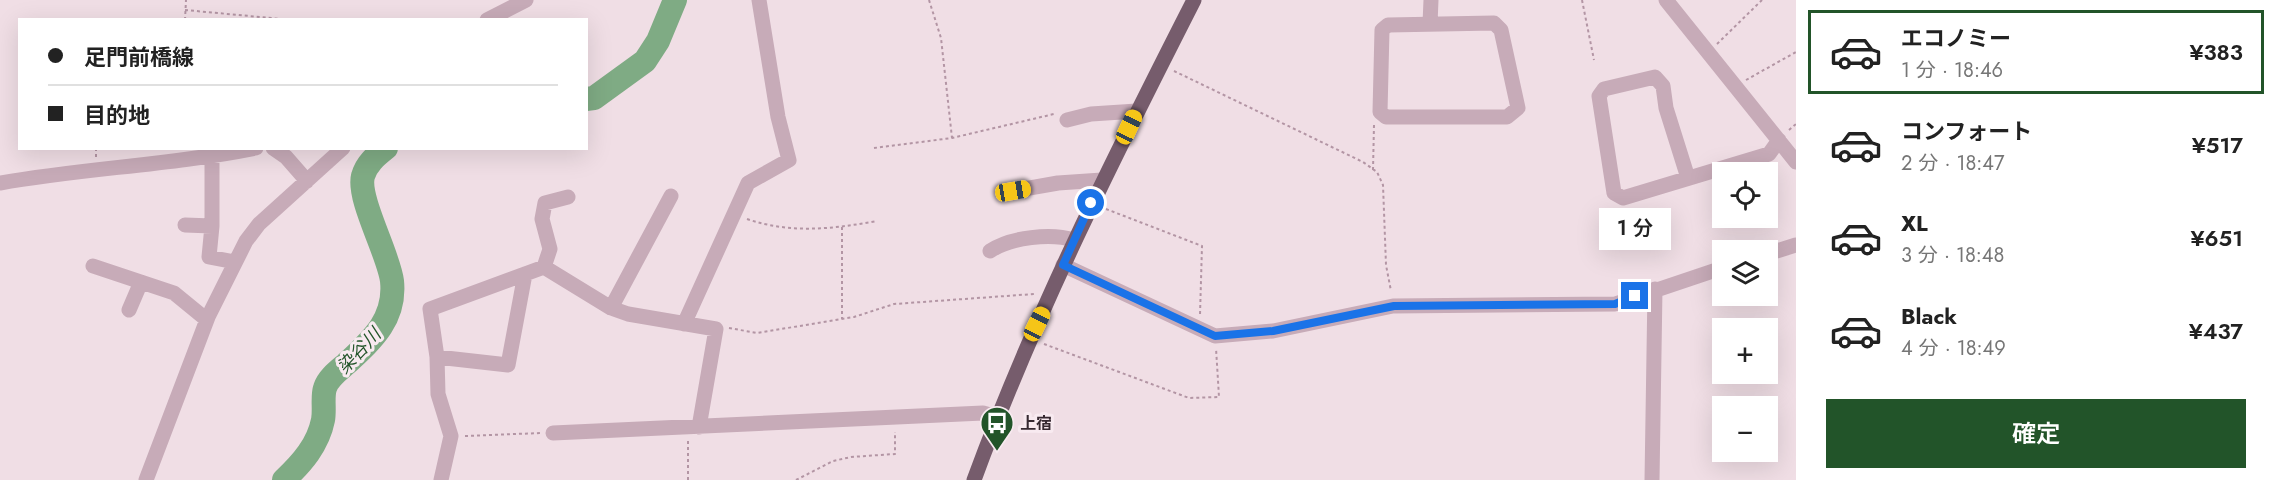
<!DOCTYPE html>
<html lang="ja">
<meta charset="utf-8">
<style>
:root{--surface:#fff;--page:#f2f2f2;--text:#222;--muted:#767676;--line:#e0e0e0;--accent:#225429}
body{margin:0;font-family:Jost,"Noto Sans JP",sans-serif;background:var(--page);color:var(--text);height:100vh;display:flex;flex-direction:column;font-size:22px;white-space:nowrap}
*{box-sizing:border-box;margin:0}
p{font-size:20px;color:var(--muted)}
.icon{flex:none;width:33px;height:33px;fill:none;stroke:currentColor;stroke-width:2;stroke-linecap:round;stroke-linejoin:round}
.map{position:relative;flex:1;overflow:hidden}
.details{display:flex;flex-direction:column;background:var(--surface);width:480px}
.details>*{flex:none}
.banner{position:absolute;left:18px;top:18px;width:570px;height:132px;border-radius:0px;box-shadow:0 6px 24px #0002;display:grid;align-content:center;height:132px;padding:0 30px;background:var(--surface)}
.buttons{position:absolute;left:1712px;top:162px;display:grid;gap:12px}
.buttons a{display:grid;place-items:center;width:66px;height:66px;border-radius:0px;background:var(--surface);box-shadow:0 6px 24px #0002;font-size:30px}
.end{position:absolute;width:27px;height:27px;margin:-14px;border:8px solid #1a73e8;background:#fff;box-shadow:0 0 0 3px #fff}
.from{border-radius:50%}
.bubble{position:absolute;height:42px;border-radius:0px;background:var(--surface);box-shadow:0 6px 24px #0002;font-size:20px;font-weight:600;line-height:42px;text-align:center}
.car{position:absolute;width:18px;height:36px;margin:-18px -9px;border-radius:8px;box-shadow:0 0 4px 2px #0007;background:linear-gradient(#f5c518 24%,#345 0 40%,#f5c518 0 76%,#345 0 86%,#f5c518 0)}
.banner b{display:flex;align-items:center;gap:21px;height:57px;font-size:22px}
.banner b+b{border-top:2px solid var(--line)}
.banner i{width:15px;height:15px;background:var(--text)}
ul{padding:10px 0 0;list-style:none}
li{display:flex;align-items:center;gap:18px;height:84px;margin:0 12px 9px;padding:0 18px;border:3px solid transparent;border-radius:0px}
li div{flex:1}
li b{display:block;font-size:22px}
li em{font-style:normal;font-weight:600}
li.current{border-color:var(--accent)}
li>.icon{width:54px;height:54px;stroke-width:1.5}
.button{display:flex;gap:12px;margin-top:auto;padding:12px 30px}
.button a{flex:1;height:69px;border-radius:0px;background:var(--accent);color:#fff;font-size:24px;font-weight:600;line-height:69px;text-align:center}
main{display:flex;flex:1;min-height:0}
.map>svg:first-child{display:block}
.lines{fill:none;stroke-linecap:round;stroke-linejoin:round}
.river{stroke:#7fab84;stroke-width:24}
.path{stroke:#b395a4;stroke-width:2;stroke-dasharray:3 3;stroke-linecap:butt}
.minor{stroke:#c7abb8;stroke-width:15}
.major{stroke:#765c6c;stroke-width:15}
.route{stroke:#1a73e8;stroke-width:8}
.labels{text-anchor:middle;stroke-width:6;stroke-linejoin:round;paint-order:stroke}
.poi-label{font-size:16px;font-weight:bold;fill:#362931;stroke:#f8eaf0;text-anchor:start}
.water-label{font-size:18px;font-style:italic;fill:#225429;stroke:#f8eaf0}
</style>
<main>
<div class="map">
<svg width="1796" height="480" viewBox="0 0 1796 480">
<rect width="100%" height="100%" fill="#f0dee5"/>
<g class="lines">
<!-- river -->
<path class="river" d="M586,99L594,98L645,61L658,41L675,0
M284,480C302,463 318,445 323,420C325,410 322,397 325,388C328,378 339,370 346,364C372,340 396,319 392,281C389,255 357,198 363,176C367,163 376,156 386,148"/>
<!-- path -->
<path class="path" d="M929,0L941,38L952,138
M1582,0L1594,60
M185,10L292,20
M185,20L186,0
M1717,44L1762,0
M1174,71L1363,162L1377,172L1383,185L1386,265L1391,291
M1746,80L1796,52
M1789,130L1796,124
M96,148V157
M874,148L952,138L1054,114
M1373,170L1374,125
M1106,209L1202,246L1200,315
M747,219C791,234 832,229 877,221
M842,227V319
M729,328L757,333L854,317L894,304L1034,294
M1044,344L1189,398L1219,397L1216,348
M465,436L541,433
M688,480V441
M796,480L833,461L851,457L895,454V432"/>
<!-- minor -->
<path class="minor" d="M1666,0L1796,162
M487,20L526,0
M1494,23L1501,30L1518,108L1507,117H1386L1380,112L1382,30L1388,25Z
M1430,24L1431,0
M1067,120L1091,114L1137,111
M273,148L286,157L307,181
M212,157V226L209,257L235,262
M1688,178L1666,108L1663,86L1655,77L1604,89L1599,96L1614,193L1623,198L1769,154L1779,140
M0,183C85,168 172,165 256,148
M1013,191L1058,183L1102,180
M185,225L212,226
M990,251C1011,237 1051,233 1074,240
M1767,254L1796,245
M1063,265L1215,336L1273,331L1393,306L1615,304L1722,268
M93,266L174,293L207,320
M544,267L550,249L542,219L545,203L568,197
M611,308L671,196
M129,310L141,282
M684,324L748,183L789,160L778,117L759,0
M437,357L508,365L525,274
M553,433L983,413L997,417
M146,480L208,317L246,241L259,224L343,148
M441,480L451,436L438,394L437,357L430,309L544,267L611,308L628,314L716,329L699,427
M1652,480L1655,289"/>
<!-- major -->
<path class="major" d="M974,480C1035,314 1114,157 1194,0"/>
</g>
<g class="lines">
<!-- route -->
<path class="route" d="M1091,203L1063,265L1215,336L1273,331L1394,306L1615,304L1635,296"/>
</g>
<!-- icons -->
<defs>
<g id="bus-pin" transform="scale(1.725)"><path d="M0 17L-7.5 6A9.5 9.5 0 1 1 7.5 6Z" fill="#225429" stroke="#f8eaf0"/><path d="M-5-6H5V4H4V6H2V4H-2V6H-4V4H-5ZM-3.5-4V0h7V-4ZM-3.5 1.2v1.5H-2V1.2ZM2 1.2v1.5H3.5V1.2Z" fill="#fff"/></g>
</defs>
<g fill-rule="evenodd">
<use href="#bus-pin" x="997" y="423"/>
</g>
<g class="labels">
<!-- poi labels -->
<g class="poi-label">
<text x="1020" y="429">上宿</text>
</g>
<!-- water labels -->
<g class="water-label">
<text transform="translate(359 351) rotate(-47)" y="6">染谷川</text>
</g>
</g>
</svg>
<div class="buttons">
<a><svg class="icon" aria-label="locate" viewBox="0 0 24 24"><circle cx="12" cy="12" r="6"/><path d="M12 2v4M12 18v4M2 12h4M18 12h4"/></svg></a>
<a><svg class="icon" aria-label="layers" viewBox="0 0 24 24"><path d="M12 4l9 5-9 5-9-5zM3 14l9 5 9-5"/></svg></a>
<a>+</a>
<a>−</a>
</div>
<i class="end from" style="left:1091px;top:203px"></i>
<i class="end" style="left:1635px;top:296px"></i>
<div class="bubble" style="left:1599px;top:208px;width:72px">1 分</div>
<i class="car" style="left:1129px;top:127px;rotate:25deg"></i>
<i class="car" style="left:1013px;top:191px;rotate:80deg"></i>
<i class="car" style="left:1037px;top:324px;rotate:26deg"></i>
<div class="banner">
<b><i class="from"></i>足門前橋線</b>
<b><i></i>目的地</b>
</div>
</div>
<section class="details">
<ul>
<li class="current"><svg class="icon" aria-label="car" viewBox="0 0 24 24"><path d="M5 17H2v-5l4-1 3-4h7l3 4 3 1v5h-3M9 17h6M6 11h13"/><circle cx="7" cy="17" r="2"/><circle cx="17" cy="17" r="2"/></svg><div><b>エコノミー</b><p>1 分 · 18:46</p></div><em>¥383</em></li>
<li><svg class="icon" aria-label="car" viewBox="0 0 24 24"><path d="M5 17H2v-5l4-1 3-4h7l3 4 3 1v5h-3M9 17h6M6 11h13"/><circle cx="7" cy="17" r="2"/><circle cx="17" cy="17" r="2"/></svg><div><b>コンフォート</b><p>2 分 · 18:47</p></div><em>¥517</em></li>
<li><svg class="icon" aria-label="car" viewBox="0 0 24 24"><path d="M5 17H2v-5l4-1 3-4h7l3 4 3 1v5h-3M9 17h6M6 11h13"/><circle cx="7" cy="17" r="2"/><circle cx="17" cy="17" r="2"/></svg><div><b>XL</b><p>3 分 · 18:48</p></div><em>¥651</em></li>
<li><svg class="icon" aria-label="car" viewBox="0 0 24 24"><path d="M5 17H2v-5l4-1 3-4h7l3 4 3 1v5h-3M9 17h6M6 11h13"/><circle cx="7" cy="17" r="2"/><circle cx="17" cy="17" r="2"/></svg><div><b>Black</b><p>4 分 · 18:49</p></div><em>¥437</em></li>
</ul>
<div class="button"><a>確定</a></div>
</section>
</main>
